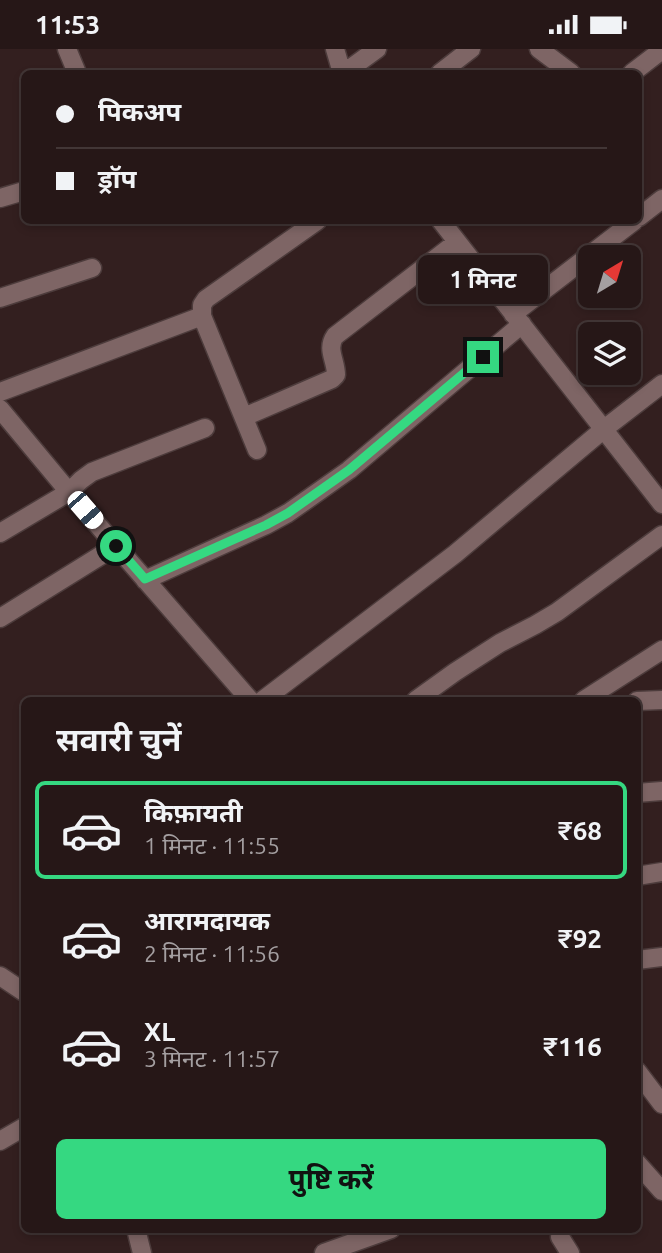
<!DOCTYPE html>
<html lang="hi">
<meta charset="utf-8">
<style>
:root{--surface:#261717;--page:#2e2020;--text:#f1f3f6;--muted:#a49fa1;--line:#423636;--accent:#35d881}
body{margin:0;font-family:Ubuntu,"Noto Sans Devanagari",sans-serif;background:var(--page);color:var(--text);height:100vh;display:flex;flex-direction:column;font-size:26px;white-space:nowrap}
*{box-sizing:border-box;margin:0}
p{font-size:23px;color:var(--muted)}
.icon{flex:none;width:38px;height:38px;fill:none;stroke:currentColor;stroke-width:2;stroke-linecap:round;stroke-linejoin:round}
.map{position:relative;flex:1;overflow:hidden}
.side{position:absolute;left:21px;top:648px;width:620px;height:536px;display:flex;flex-direction:column;background:var(--surface);border-radius:10px;box-shadow:0 4px 10px #0003,0 0 0 2px var(--line)}
.side>*{flex:none}
.hud{position:absolute;left:21px;top:21px;width:621px;height:154px;border-radius:10px;box-shadow:0 4px 10px #0003,0 0 0 2px var(--line);display:grid;align-content:center;height:154px;padding:0 35px;background:var(--surface)}
.needle{width:46px;rotate:38deg}
.fabs{position:absolute;left:578px;top:196px;display:grid;gap:14px}
.fabs a{display:grid;place-items:center;width:63px;height:63px;border-radius:10px;background:var(--surface);box-shadow:0 4px 10px #0003,0 0 0 2px var(--line);font-size:35px}
.end{position:absolute;width:32px;height:32px;margin:-16px;border:9px solid #35d881;background:#111;box-shadow:0 0 0 4px #111}
.from{border-radius:50%}
.bubble{position:absolute;height:49px;border-radius:10px;background:var(--surface);box-shadow:0 4px 10px #0003,0 0 0 2px var(--line);font-size:23px;font-weight:700;line-height:49px;text-align:center}
.car{position:absolute;width:21px;height:42px;margin:-21px -10px;border-radius:9px;box-shadow:0 0 5px 2px #0007;background:linear-gradient(#fff 24%,#345 0 40%,#fff 0 76%,#345 0 86%,#fff 0)}
.hud b{display:flex;align-items:center;gap:24px;height:66px;font-size:26px}
.hud b+b{border-top:2px solid var(--line)}
.hud i{width:18px;height:18px;background:var(--text)}
ul{padding:0;list-style:none}
li{display:flex;align-items:center;gap:21px;height:98px;margin:0 14px 10px;padding:0 21px;border:4px solid transparent;border-radius:10px}
li div{flex:1}
li b{display:block;font-size:26px}
li em{font-style:normal;font-weight:700}
li.active{border-color:var(--accent)}
li>.icon{width:63px;height:63px;stroke-width:1.5}
h2{padding:0 35px;font-size:32px;line-height:84px}
.action{display:flex;gap:14px;margin-top:auto;padding:14px 35px}
.action a{flex:1;height:80px;border-radius:10px;background:var(--accent);color:#111;font-size:28px;font-weight:700;line-height:80px;text-align:center}
.status{display:flex;justify-content:space-between;align-items:center;height:49px;padding:0 35px;background:var(--surface);direction:ltr}
.status svg{height:19px;fill:currentColor}
.map>svg:first-child{display:block}
.lines{fill:none;stroke-linecap:round;stroke-linejoin:round}
.minor-casing{stroke:#4d3c3c;stroke-width:21}
.minor{stroke:#7e6565;stroke-width:18}
.route{stroke:#35d881;stroke-width:9}
</style>
<div class="status"><b>11:53</b><svg viewBox="0 0 49 12"><path d="M0 12V9h3v3zM5 12V6h3v6zM10 12V3h3v9zM15 12V0h3v12zM26 1h20v11H26zM47 4h2v5h-2z"/></svg></div>
<div class="map">
<svg width="662" height="1204" viewBox="0 0 662 1204">
<rect width="100%" height="100%" fill="#331f1f"/>
<g class="lines">
<!-- minor casing -->
<g class="minor-casing">
<path id="minor" d="M67,0L77,24
M335,0L342,24
M539,0L571,24
M344,24L377,0
M440,24L471,0
M632,24L662,1
M0,149L24,142
M639,168L662,150
M441,172L662,455
M0,249L92,219
M513,265L634,172
M0,343L202,267
M0,360L69,443L250,651
M244,368L332,330L336,326C336,311 326,300 335,287L457,193
M257,401L202,267V256L206,250L317,172
M0,484L69,443L81,431L92,423L205,379
M145,531L266,476L288,464L349,421L522,275
M0,569L116,497
M263,651L455,505L604,380L662,335
M416,651L455,623L500,594L535,576L557,563L662,486
M584,651L662,601
M637,652L662,651
M637,744L662,742
M637,827L662,823
M637,911L662,908
M0,927L24,943
M637,1022L662,1055
M0,1092L24,1078
M637,1114L662,1142
M136,1180L142,1204
M560,1188L570,1204
M324,1204L391,1180"/>
</g>
<!-- minor -->
<use href="#minor" class="minor"/>
</g>
<g class="lines">
<!-- route -->
<path class="route" d="M116,497L145,530L266,476L288,464L349,421L483,308"/>
</g>
</svg>
<div class="fabs">
<a><svg class="needle" viewBox="-14 -14 28 28"><path d="M0-13l5 13h-10z" fill="#e53935"/><path d="M0 13l5-13h-10z" fill="#a49fa1"/></svg></a>
<a><svg class="icon" aria-label="layers" viewBox="0 0 24 24"><path d="M12 4l9 5-9 5-9-5zM3 14l9 5 9-5"/></svg></a>
</div>
<i class="end from" style="left:116px;top:497px"></i>
<i class="end" style="left:483px;top:308px"></i>
<div class="bubble" style="left:418px;top:206px;width:130px">1 मिनट</div>
<i class="car" style="left:85px;top:461px;rotate:139deg"></i>
<div class="hud">
<b><i class="from"></i>पिकअप</b>
<b><i></i>ड्रॉप</b>
</div>
<section class="side">
<h2>सवारी चुनें</h2>
<ul>
<li class="active"><svg class="icon" aria-label="car" viewBox="0 0 24 24"><path d="M5 17H2v-5l4-1 3-4h7l3 4 3 1v5h-3M9 17h6M6 11h13"/><circle cx="7" cy="17" r="2"/><circle cx="17" cy="17" r="2"/></svg><div><b>किफ़ायती</b><p>1 मिनट · 11:55</p></div><em>₹68</em></li>
<li><svg class="icon" aria-label="car" viewBox="0 0 24 24"><path d="M5 17H2v-5l4-1 3-4h7l3 4 3 1v5h-3M9 17h6M6 11h13"/><circle cx="7" cy="17" r="2"/><circle cx="17" cy="17" r="2"/></svg><div><b>आरामदायक</b><p>2 मिनट · 11:56</p></div><em>₹92</em></li>
<li><svg class="icon" aria-label="car" viewBox="0 0 24 24"><path d="M5 17H2v-5l4-1 3-4h7l3 4 3 1v5h-3M9 17h6M6 11h13"/><circle cx="7" cy="17" r="2"/><circle cx="17" cy="17" r="2"/></svg><div><b>XL</b><p>3 मिनट · 11:57</p></div><em>₹116</em></li>
</ul>
<div class="action"><a>पुष्टि करें</a></div>
</section>
</div>
